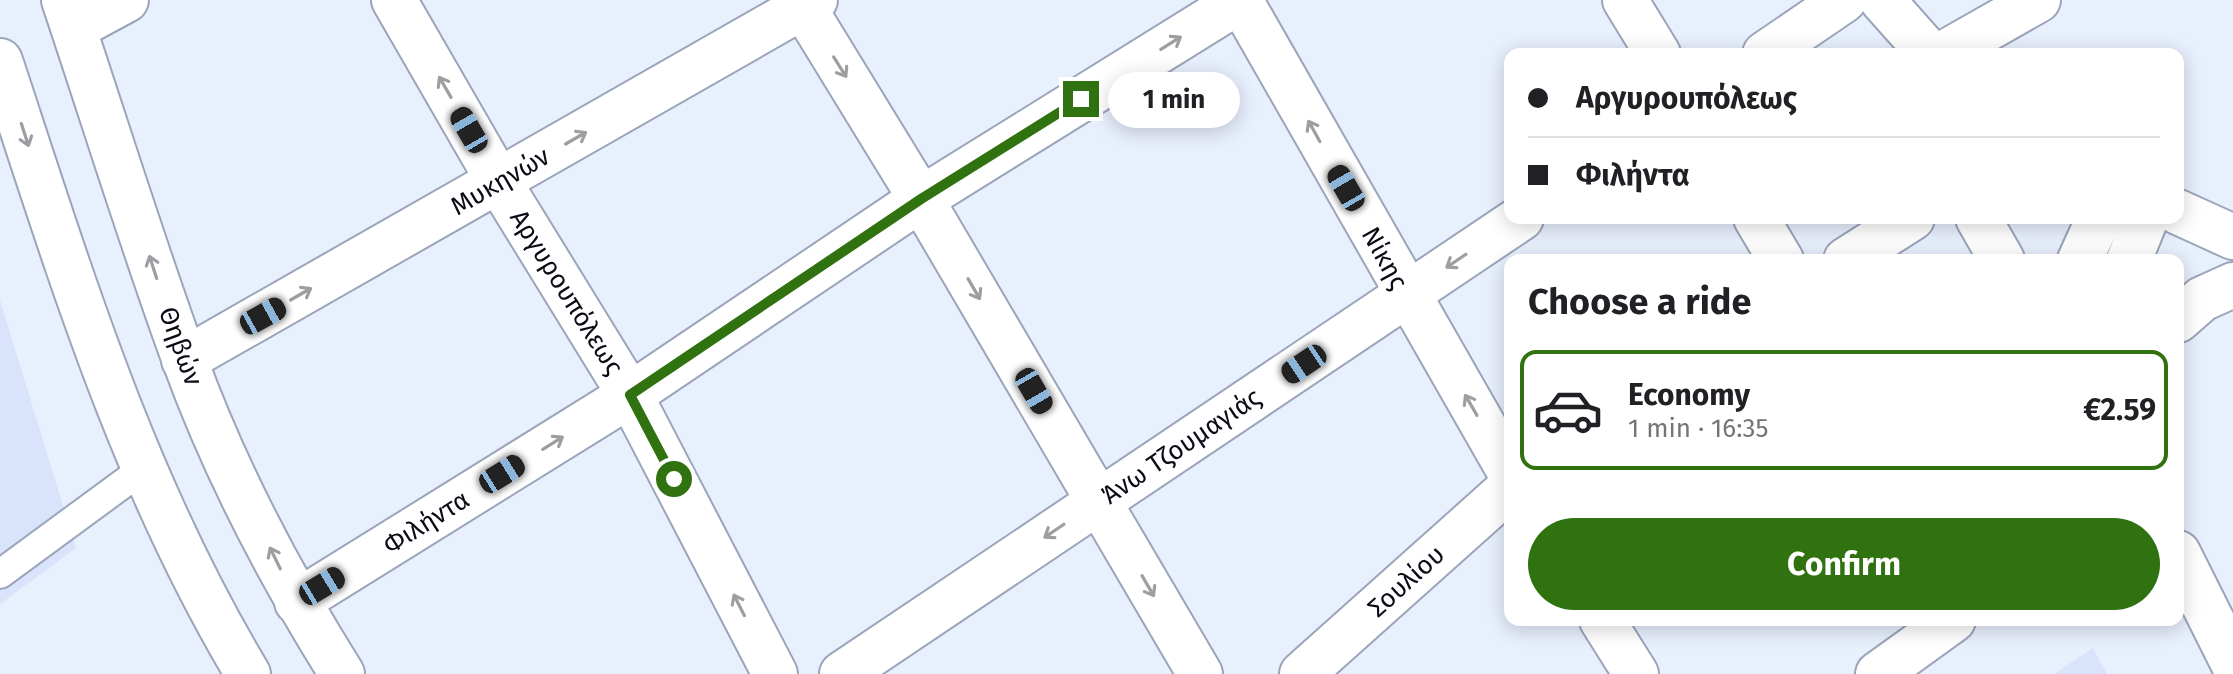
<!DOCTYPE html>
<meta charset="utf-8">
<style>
:root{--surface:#fff;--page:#f6f6f6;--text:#202124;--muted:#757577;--line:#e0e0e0;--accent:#2f720f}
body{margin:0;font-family:"Fira Sans",sans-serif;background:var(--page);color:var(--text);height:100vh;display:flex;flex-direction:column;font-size:30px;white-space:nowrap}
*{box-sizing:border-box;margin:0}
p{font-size:26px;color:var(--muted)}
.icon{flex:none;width:44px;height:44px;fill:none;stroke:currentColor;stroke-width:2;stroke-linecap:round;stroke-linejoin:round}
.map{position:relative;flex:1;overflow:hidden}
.drawer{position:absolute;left:1504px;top:254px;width:680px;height:372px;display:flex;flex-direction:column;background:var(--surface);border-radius:16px;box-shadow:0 4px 20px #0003}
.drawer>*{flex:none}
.banner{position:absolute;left:1504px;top:48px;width:680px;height:176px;border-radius:16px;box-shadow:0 4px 20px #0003;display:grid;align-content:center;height:176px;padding:0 24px;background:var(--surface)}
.end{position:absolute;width:36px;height:36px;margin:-18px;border:10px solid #2f720f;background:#fff;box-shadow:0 0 0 4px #fff}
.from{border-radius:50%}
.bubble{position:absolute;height:56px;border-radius:28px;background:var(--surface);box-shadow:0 4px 20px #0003;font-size:26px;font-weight:700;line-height:56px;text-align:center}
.car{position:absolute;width:24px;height:48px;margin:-24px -12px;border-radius:10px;box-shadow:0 0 6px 2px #0007;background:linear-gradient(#222 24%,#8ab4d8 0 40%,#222 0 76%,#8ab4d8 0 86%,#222 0)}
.banner b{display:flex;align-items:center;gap:28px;height:76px;font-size:30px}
.banner b+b{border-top:2px solid var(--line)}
.banner i{width:20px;height:20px;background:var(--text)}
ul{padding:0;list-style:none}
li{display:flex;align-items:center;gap:24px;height:120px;margin:0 16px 12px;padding:0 8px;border:4px solid transparent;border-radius:16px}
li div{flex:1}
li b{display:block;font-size:30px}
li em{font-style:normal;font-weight:700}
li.active{border-color:var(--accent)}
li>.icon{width:72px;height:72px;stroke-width:1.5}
h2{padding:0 24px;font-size:36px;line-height:96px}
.primary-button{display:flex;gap:16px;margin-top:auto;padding:16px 24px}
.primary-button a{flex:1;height:92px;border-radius:48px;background:var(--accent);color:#fff;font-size:32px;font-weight:700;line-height:92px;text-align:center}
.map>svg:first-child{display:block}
.built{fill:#d9e4fc}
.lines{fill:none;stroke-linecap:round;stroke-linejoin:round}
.service-casing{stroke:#9ba5ba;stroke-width:32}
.minor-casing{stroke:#9ba5ba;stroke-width:48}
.tertiary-casing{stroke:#9ba5ba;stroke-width:48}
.secondary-casing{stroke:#9ba5ba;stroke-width:48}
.service{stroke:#fff;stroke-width:28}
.minor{stroke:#fff;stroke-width:44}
.tertiary{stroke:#fff;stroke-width:44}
.secondary{stroke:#fff;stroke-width:44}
.oneway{stroke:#9d9ea1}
.route{stroke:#2f720f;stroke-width:10}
.labels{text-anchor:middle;stroke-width:8;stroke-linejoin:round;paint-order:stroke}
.street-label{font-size:26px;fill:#090c14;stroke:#fff}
</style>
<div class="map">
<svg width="2233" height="674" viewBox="0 0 2233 674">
<rect width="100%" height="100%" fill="#e8effd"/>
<!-- built -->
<path class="built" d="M0,300L76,548L0,604Z
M2093,648L2107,674H2054Z"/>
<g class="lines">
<!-- service casing -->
<g class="service-casing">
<path id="service" d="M0,574L143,469"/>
</g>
<!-- minor casing -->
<g class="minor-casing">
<path id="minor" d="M394,0L499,182L630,395L775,674
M799,0L921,199L1200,674
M1240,0L1510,472
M1625,0L1658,54
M74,28L126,0
M1765,54L1844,0
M1943,54L2038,0
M1756,218L1781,260
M1846,260L1912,218
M184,360L815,0
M297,602L630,395L921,199L1241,0
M1602,620L1636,674
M842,674L1521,218
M1302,674L1510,488
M1878,674L1953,620"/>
</g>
<!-- tertiary casing -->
<g class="tertiary-casing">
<path id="tertiary" d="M2080,260L2099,218
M2129,260L2146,218
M2178,553L2233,663"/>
</g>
<!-- secondary casing -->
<g class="secondary-casing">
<path id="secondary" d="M64,0C104,119 141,240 184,358C224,469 280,575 342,674
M1882,0L1930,54
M0,61C70,273 132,481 248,674
M2178,212L2233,237
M1978,218L2002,260
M2178,320L2202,299L2233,285"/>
</g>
<!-- service -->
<use href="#service" class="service"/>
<!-- minor -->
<use href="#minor" class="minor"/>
<!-- tertiary -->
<use href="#tertiary" class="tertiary"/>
<!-- secondary -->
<use href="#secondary" class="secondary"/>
</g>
<!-- one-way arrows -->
<defs><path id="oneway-shaft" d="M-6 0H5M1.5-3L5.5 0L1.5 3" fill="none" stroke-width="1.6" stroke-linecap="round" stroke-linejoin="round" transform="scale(2)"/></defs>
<g class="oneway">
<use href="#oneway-shaft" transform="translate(1171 43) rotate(-32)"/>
<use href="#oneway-shaft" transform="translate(840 67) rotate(58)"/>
<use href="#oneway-shaft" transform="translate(445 87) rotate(-120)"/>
<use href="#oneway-shaft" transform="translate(1314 131) rotate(-119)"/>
<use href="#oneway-shaft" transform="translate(25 135) rotate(72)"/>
<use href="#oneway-shaft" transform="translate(576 138) rotate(-30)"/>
<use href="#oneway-shaft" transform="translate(1456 261) rotate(146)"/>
<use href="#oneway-shaft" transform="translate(153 267) rotate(-108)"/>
<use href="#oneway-shaft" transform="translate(974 289) rotate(60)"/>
<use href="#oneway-shaft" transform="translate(301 294) rotate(-30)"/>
<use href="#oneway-shaft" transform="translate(1471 405) rotate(-120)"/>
<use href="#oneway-shaft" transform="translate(553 443) rotate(-32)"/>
<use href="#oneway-shaft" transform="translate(1054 531) rotate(146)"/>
<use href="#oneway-shaft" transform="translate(275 558) rotate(-116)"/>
<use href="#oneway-shaft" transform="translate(1148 586) rotate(60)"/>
<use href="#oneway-shaft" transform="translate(739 605) rotate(-117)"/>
</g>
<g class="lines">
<!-- route -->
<path class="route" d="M674,479L630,395L921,199L1081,99"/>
</g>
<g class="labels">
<!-- street labels -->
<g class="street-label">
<text transform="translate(500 181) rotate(-30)" y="9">Μυκηνών</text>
<text transform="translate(1385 258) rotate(61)" y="9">Νίκης</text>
<text transform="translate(567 292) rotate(58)" y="9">Αργυρουπόλεως</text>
<text transform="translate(181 346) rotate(70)" y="9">Θηβών</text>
<text transform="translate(1181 446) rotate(-34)" y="9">Άνω Τζουμαγιάς</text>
<text transform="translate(426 522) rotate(-32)" y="9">Φιλήντα</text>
<text transform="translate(1406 581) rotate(-42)" y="9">Σουλίου</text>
</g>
</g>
</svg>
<i class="end from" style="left:674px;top:479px"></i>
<i class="end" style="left:1081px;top:99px"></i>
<div class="bubble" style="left:1108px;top:72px;width:132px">1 min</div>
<i class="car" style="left:469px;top:130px;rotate:330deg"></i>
<i class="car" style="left:1346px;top:188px;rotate:330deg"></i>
<i class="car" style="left:263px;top:316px;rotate:61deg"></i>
<i class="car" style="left:1304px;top:364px;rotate:236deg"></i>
<i class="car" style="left:1034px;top:391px;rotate:150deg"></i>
<i class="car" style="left:502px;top:474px;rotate:58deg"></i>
<i class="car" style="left:322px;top:586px;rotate:59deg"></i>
<div class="banner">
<b><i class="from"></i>Αργυρουπόλεως</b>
<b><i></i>Φιλήντα</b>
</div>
<section class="drawer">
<h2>Choose a ride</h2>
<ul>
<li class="active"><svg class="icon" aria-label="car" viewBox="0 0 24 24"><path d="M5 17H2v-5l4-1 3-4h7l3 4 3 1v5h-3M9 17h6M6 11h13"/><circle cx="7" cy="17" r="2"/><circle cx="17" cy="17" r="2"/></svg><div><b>Economy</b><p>1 min · 16:35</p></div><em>€2.59</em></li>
</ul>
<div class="primary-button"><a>Confirm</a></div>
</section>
</div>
